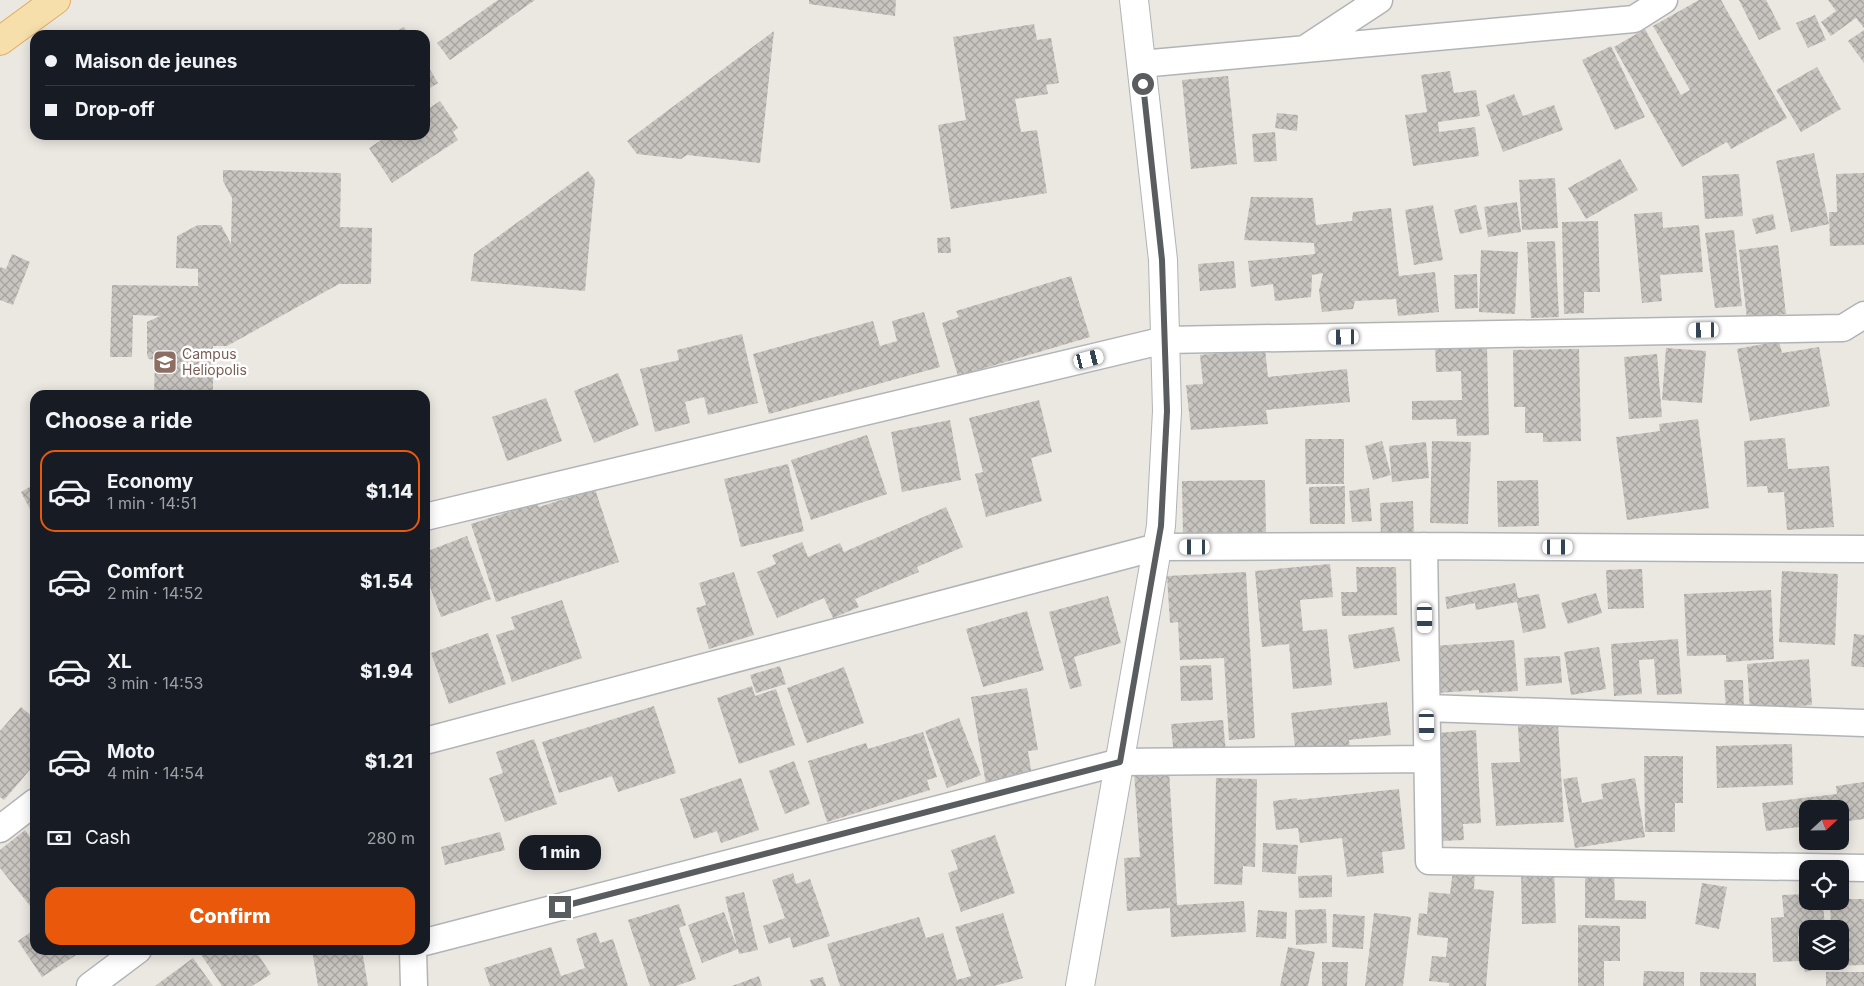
<!DOCTYPE html>
<meta charset="utf-8">
<style>
:root{--surface:#171b24;--page:#242831;--text:#f1f3f6;--muted:#9ea1a6;--line:#363941;--accent:#ea580c}
body{margin:0;font-family:Inter,sans-serif;background:var(--page);color:var(--text);height:100vh;display:flex;flex-direction:column;font-size:19px;white-space:nowrap}
*{box-sizing:border-box;margin:0}
p{font-size:16px;color:var(--muted)}
.icon{flex:none;width:28px;height:28px;fill:none;stroke:currentColor;stroke-width:2;stroke-linecap:round;stroke-linejoin:round}
.map{position:relative;flex:1;overflow:hidden}
.drawer{position:absolute;left:30px;top:390px;width:400px;height:565px;display:flex;flex-direction:column;background:var(--surface);border-radius:15px;box-shadow:0 2px 12px #0003}
.drawer>*{flex:none}
.top-card{position:absolute;left:30px;top:30px;width:400px;height:110px;border-radius:15px;box-shadow:0 2px 12px #0003;display:grid;align-content:center;height:110px;padding:0 15px;background:var(--surface)}
.needle{width:32px;rotate:68deg}
.tools{position:absolute;left:1799px;top:800px;display:grid;gap:10px}
.tools a{display:grid;place-items:center;width:50px;height:50px;border-radius:10px;background:var(--surface);box-shadow:0 2px 12px #0003;font-size:25px}
.end{position:absolute;width:22px;height:22px;margin:-11px;border:6px solid #595d60;background:#fff;box-shadow:0 0 0 2px #fff}
.from{border-radius:50%}
.bubble{position:absolute;height:35px;border-radius:15px;background:var(--surface);box-shadow:0 2px 12px #0003;font-size:16px;font-weight:800;line-height:35px;text-align:center}
.car{position:absolute;width:15px;height:30px;margin:-15px -8px;border-radius:6px;box-shadow:0 0 4px 1px #0007;background:linear-gradient(#fff 24%,#345 0 40%,#fff 0 76%,#345 0 86%,#fff 0)}
.top-card b{display:flex;align-items:center;gap:18px;height:48px;font-size:19px}
.top-card b+b{border-top:1px solid var(--line)}
.top-card i{width:12px;height:12px;background:var(--text)}
ul{padding:0;list-style:none}
li{display:flex;align-items:center;gap:15px;height:82px;margin:0 10px 8px;padding:0 5px;border:2px solid transparent;border-radius:15px}
li div{flex:1}
li b{display:block;font-size:19px}
li em{font-style:normal;font-weight:800}
li.active{border-color:var(--accent)}
li>.icon{width:45px;height:45px;stroke-width:1.5}
h2{padding:0 15px;font-size:22px;line-height:60px}
.pay{display:flex;align-items:center;gap:12px;height:55px;padding:0 15px;font-size:19px}
.pay p{margin-inline-start:auto}
.action{display:flex;gap:10px;margin-top:auto;padding:10px 15px}
.action a{flex:1;height:58px;border-radius:15px;background:var(--accent);color:#fff;font-size:20px;font-weight:800;line-height:58px;text-align:center}
.map>svg:first-child{display:block}
.building{fill:url(#building-cross-hatch)}
.lines{fill:none;stroke-linecap:round;stroke-linejoin:round}
.minor-casing{stroke:#b1b4b7;stroke-width:29}
.secondary-casing{stroke:#b0b4b7;stroke-width:30}
.primary-casing{stroke:#e1ac63;stroke-width:30}
.minor{stroke:#fff;stroke-width:26}
.secondary{stroke:#fff;stroke-width:28}
.primary{stroke:#f6dfab;stroke-width:28}
.route{stroke:#595d60;stroke-width:6}
.labels{text-anchor:middle;stroke-width:5;stroke-linejoin:round;paint-order:stroke}
.education-label{font-size:14px;fill:#785e54;stroke:#fff;text-anchor:start}
</style>
<div class="map">
<svg width="1864" height="986" viewBox="0 0 1864 986">
<defs>
<pattern id="building-cross-hatch" width="8" height="8" patternUnits="userSpaceOnUse" patternTransform="scale(1.25)"><rect width="8" height="8" fill="#c8c4bf"/><path d="M0 0l8 8M0 8l8-8" fill="none" stroke="#a5a29f"/></pattern>
</defs>
<rect width="100%" height="100%" fill="#ebe7e1"/>
<!-- building -->
<path class="building" d="M498,0H535L450,60L437,43Z
M809,0H896L895,16L809,4Z
M1699,0H1721L1787,118L1731,149L1727,142L1682,167L1614,47L1645,29L1681,95L1690,90L1653,26Z
M1739,0H1766L1781,29L1759,40Z
M1828,0H1864V28L1856,18L1831,36L1821,22L1836,11Z
M1815,15L1826,40L1808,48L1796,23Z
M1034,24L1037,40L1051,38L1059,83L1046,85L1048,94L1015,99L1021,132L1037,130L1047,193L951,209L938,125L966,120L953,37Z
M404,27L409,35H390Z
M1864,30V63L1848,41Z
M774,31L760,163L687,155L681,159L637,154L627,141Z
M1611,46L1645,117L1615,130L1582,60Z
M425,61L438,83L425,91Z
M1817,67L1841,109L1801,132L1776,90Z
M1450,71L1454,93L1476,90L1480,116L1438,122L1439,132L1475,127L1479,156L1413,166L1405,115L1427,112L1421,75Z
M1228,76L1237,164L1191,169L1182,80Z
M1514,94L1523,116L1554,105L1563,130L1503,152L1486,105Z
M440,101L458,128L453,132L458,140L392,183L369,148L389,135H425V111Z
M1277,113L1298,115L1297,131L1275,128Z
M1275,132L1277,161L1254,162L1252,134Z
M1814,153L1829,224L1791,232L1776,161Z
M1620,159L1638,190L1586,219L1568,188Z
M223,170L341,173L340,227L372,228L371,284H339L227,346H213V395H154L155,360L149,359L147,355V322L160,316L133,315L132,357H110L112,285L198,286V269L176,268L177,236L198,225H221L231,244L232,198L223,181Z
M588,171L595,180L585,291L471,281L474,254Z
M1864,173V245L1830,246L1829,212H1837L1836,174Z
M1739,174L1743,216L1705,219L1702,176Z
M1555,178L1558,228L1522,230L1519,180Z
M1251,197L1313,198L1316,225L1352,221L1353,212L1391,208L1399,276L1435,272L1439,312L1398,316L1396,299L1355,301L1353,309L1322,312L1319,291L1323,273L1312,275L1311,297L1275,301L1273,284L1251,287L1248,261L1315,254L1314,243L1244,240Z
M1517,202L1521,232L1488,237L1484,207Z
M1433,205L1443,260L1414,265L1405,210Z
M1476,205L1482,229L1460,234L1454,210Z
M1662,212L1663,228L1699,225L1703,272L1660,275L1662,301L1642,303L1634,214Z
M1773,214L1776,229L1756,234L1752,219Z
M1598,221L1600,292H1584V313L1564,314L1562,222Z
M1734,230L1742,306L1715,308L1705,233Z
M950,237L951,253H938L937,238Z
M1555,241L1559,317L1531,318L1527,242Z
M1778,245L1786,314L1747,319L1739,250Z
M1481,250L1518,252L1515,314L1479,312Z
M12,254L30,262L13,305L0,300V267L6,269Z
M1234,261L1236,288L1200,291L1198,264Z
M1477,274L1478,308L1455,309L1454,275Z
M1071,276L1090,337L958,376L942,323L959,317L956,311Z
M924,312L940,367L769,414L753,354L873,321L880,346L897,341L892,321Z
M742,334L758,403L708,415L704,397L685,402L690,423L655,432L640,369L679,360L677,350Z
M1779,341L1782,353L1819,347L1830,406L1750,421L1737,349Z
M1487,345L1489,435L1457,436L1456,419L1412,420V401L1462,400L1461,371L1436,372L1435,346Z
M1666,348L1706,351L1702,403L1662,400Z
M1265,349L1268,377L1347,369L1350,402L1266,410L1268,424L1191,430L1186,385L1203,384L1200,355Z
M1579,349L1581,441L1543,442V433H1525V407H1514L1513,350Z
M1657,354L1662,417L1629,419L1624,357Z
M618,373L639,425L594,443L574,391Z
M546,398L562,441L507,461L492,417Z
M1039,400L1052,452L1031,458L1042,501L986,517L975,474L983,472L969,418Z
M1698,419L1709,508L1627,520L1616,437L1660,431L1659,424Z
M950,420L961,480L902,492L891,432Z
M867,435L887,494L811,520L791,460Z
M1785,438L1788,469L1829,466L1834,527L1787,530L1784,492L1768,493L1767,486L1747,487L1744,441Z
M1305,439H1344V484H1306Z
M1382,441L1391,475L1373,480L1365,446Z
M1432,441L1471,442L1468,524L1430,523Z
M1426,442L1429,478L1392,482L1389,446Z
M788,464L804,531L741,547L724,479Z
M1265,480L1266,535L1183,536L1182,481Z
M1538,480L1539,526L1498,527L1497,481Z
M35,484V511L32,513L21,492Z
M1345,486V524H1310L1309,487Z
M1369,488L1372,521L1352,522L1349,491Z
M595,489L619,562L496,602L471,524L537,503L539,507Z
M1413,501L1414,537L1381,539L1380,503Z
M946,507L963,547L917,567L919,572L855,599L859,607L833,618L824,598L777,618L757,572L776,564L772,555L802,542L808,557L840,543L844,552Z
M467,536L491,599L441,617L425,573V552Z
M1330,564L1333,597L1300,600L1303,631L1327,629L1332,685L1293,689L1289,644L1262,647L1255,571Z
M1356,567H1396L1397,615L1342,616L1341,592H1357Z
M1642,569L1644,608L1608,609L1606,570Z
M1782,571L1838,574L1835,645L1779,642Z
M734,572L754,635L709,649L696,608L706,605L699,583Z
M1246,572L1255,738L1229,740L1224,658L1180,660L1178,622L1170,623L1167,576Z
M1515,583L1518,598L1539,594L1546,628L1523,633L1517,602L1476,610L1475,603L1447,609L1445,597Z
M1771,590L1774,659L1726,662V655L1687,656L1684,594Z
M1596,593L1602,613L1568,624L1561,603Z
M1108,596L1121,643L1074,657L1082,686L1070,689L1049,612Z
M562,600L582,658L512,682L496,635L515,629L511,617Z
M1027,611L1044,670L983,687L966,629Z
M1394,627L1400,661L1354,669L1348,635Z
M488,633L506,684L449,704L431,653Z
M1854,634L1864,635V667L1851,666Z
M1678,639L1682,694L1657,695L1654,659L1639,660L1642,694L1614,696L1611,644Z
M1514,640L1518,691L1479,693V690L1424,694L1420,647Z
M1599,647L1606,689L1571,695L1564,652Z
M1560,656L1562,683L1526,686L1524,658Z
M1809,659L1812,705L1750,710L1747,664Z
M1211,665L1213,700L1181,701L1180,666Z
M780,666L786,684L756,693L750,675Z
M844,667L864,723L807,743L787,688Z
M1724,680H1743L1744,709L1726,710Z
M752,686L755,696L776,689L795,745L739,764L717,698Z
M1027,688L1038,750L1028,751L1033,782L987,790L971,697Z
M1387,702L1391,735L1349,740L1350,749L1296,755L1291,713Z
M654,706L676,773L618,792L612,776L559,793L542,742Z
M21,707L35,719V764L4,800L0,797V731Z
M959,718L981,775L947,788L925,731Z
M1223,720L1226,753L1174,758L1171,724Z
M1558,724L1564,822L1496,826L1491,763L1520,762L1518,726Z
M1476,730L1481,823L1463,824L1464,840L1441,841L1437,733Z
M923,732L937,777L927,780L930,790L827,822L808,761L866,743L868,749Z
M534,739L557,804L505,822L489,778L503,773L496,752Z
M1792,744L1793,785L1717,788L1716,746Z
M1644,756H1683V803H1675V832H1645Z
M794,761L810,804L785,814L769,771Z
M1169,770L1177,905L1244,901L1246,932L1171,937L1170,908L1127,911L1124,858L1140,857L1134,772Z
M1577,777L1582,803L1603,799L1601,784L1635,778L1645,837L1575,848L1563,779Z
M741,778L759,830L721,843L717,831L694,839L680,799Z
M1216,778L1257,779L1255,867L1243,866L1242,885L1214,884Z
M1864,782V819L1840,822V809H1808V826L1766,831L1762,803L1837,794L1836,786Z
M1399,789L1405,849L1382,852L1384,873L1347,877L1342,838L1300,843L1298,828L1276,830L1273,801L1297,798V800Z
M25,830L35,844V912L0,868V850Z
M500,832L505,850L445,865L441,847Z
M995,835L1015,893L961,912L948,873L958,869L951,850Z
M1263,843L1298,845L1296,874L1262,872Z
M1554,868L1556,923L1522,924L1521,869Z
M1453,870L1475,872L1474,889L1494,891L1486,986H1449V983L1429,981L1432,956L1446,957L1448,938L1417,935L1419,913L1427,914L1429,892L1450,894Z
M1585,872H1614L1615,900L1646,901V919L1585,918Z
M793,873L796,884L810,879L830,936L793,948L790,937L769,944L763,926L785,918L772,880Z
M1332,875V897L1299,898L1298,876Z
M1702,883L1727,887L1719,929L1695,924Z
M744,892L758,950L739,954L738,949L702,963L688,925L724,912L737,947L725,897Z
M1808,894V901H1823L1825,929H1808V935L1798,936L1799,949L1808,947V961H1827L1829,966L1805,972L1799,950L1800,961L1773,962L1771,918L1784,917L1782,895Z
M1840,899H1864V965L1832,966V961H1840V929H1831L1830,901H1840Z
M679,904L686,925L679,928L696,979L676,986H650L628,920Z
M1326,909L1327,943L1296,945L1295,910Z
M1258,910L1287,912L1286,939L1256,937Z
M1003,913L1023,978L994,986H840L827,944L919,917L926,938L943,933L957,980L971,976L955,927Z
M1374,913L1411,917L1403,986H1365Z
M1333,914L1365,916L1363,949L1332,947Z
M1578,925L1620,926V961H1604V986H1578Z
M35,929V950H84L42,977L18,941Z
M596,932L600,943L613,939L628,986H490L484,968L551,947L561,976L585,968L576,939Z
M1288,947L1315,952L1308,986H1280Z
M198,950H255L271,974L252,986H222Z
M312,950H362L368,986H318Z
M193,958L213,986H155Z
M1322,962H1348L1347,986H1322Z
M1644,971L1684,972V986H1643Z
M1700,972L1756,973V986H1700Z
M1826,972H1864V986H1826Z
M759,976L762,986H732Z
M823,977L826,986H812L810,980Z"/>
<g class="lines">
<!-- minor casing -->
<g class="minor-casing">
<path id="minor" d="M1306,48L1379,0
M1141,64L1634,19L1664,0
M425,517L1165,340L1843,328L1864,315
M1424,546L1429,861L1864,868
M1427,708L1864,723
M425,741L1157,547L1424,546L1864,549
M0,829L35,802
M425,942L1120,762L1427,759
M413,950L414,986
M90,986L138,950"/>
</g>
<!-- secondary casing -->
<g class="secondary-casing">
<path id="secondary" d="M1080,986L1161,526L1167,411L1163,260L1134,0"/>
</g>
<!-- primary casing -->
<g class="primary-casing">
<path id="primary" d="M0,41L56,0"/>
</g>
<!-- minor -->
<use href="#minor" class="minor"/>
<!-- secondary -->
<use href="#secondary" class="secondary"/>
<!-- primary -->
<use href="#primary" class="primary"/>
</g>
<g class="lines">
<!-- route -->
<path class="route" d="M560,907L1120,762L1161,526L1167,411L1162,260L1143,84"/>
</g>
<!-- icons -->
<defs>
<g id="university-square" transform="scale(1.25)"><rect x="-9" y="-9" width="18" height="18" rx="4" fill="#8d6e63" stroke="#fff"/><path d="M0-5L7-2L0 1L-7-2ZM-4 1L0 2.5L4 1V4Q0 6-4 4Z" fill="#fff"/></g>
</defs>
<g fill-rule="evenodd">
<use href="#university-square" x="165" y="362"/>
</g>
<g class="labels">
<!-- education labels -->
<g class="education-label">
<text x="182" y="359">Campus<tspan x="182" dy="16">Heliopolis</tspan></text>
</g>
</g>
</svg>
<div class="tools">
<a><svg class="needle" viewBox="-14 -14 28 28"><path d="M0-13l5 13h-10z" fill="#e53935"/><path d="M0 13l5-13h-10z" fill="#9ea1a6"/></svg></a>
<a><svg class="icon" aria-label="locate" viewBox="0 0 24 24"><circle cx="12" cy="12" r="6"/><path d="M12 2v4M12 18v4M2 12h4M18 12h4"/></svg></a>
<a><svg class="icon" aria-label="layers" viewBox="0 0 24 24"><path d="M12 4l9 5-9 5-9-5zM3 14l9 5 9-5"/></svg></a>
</div>
<i class="end from" style="left:1143px;top:84px"></i>
<i class="end" style="left:560px;top:907px"></i>
<div class="bubble" style="left:519px;top:835px;width:82px">1 min</div>
<i class="car" style="left:1704px;top:330px;rotate:269deg"></i>
<i class="car" style="left:1344px;top:337px;rotate:269deg"></i>
<i class="car" style="left:1089px;top:359px;rotate:76deg"></i>
<i class="car" style="left:1195px;top:547px;rotate:270deg"></i>
<i class="car" style="left:1558px;top:547px;rotate:90deg"></i>
<i class="car" style="left:1425px;top:618px;rotate:179deg"></i>
<i class="car" style="left:1427px;top:725px;rotate:179deg"></i>
<div class="top-card">
<b><i class="from"></i>Maison de jeunes</b>
<b><i></i>Drop-off</b>
</div>
<section class="drawer">
<h2>Choose a ride</h2>
<ul>
<li class="active"><svg class="icon" aria-label="car" viewBox="0 0 24 24"><path d="M5 17H2v-5l4-1 3-4h7l3 4 3 1v5h-3M9 17h6M6 11h13"/><circle cx="7" cy="17" r="2"/><circle cx="17" cy="17" r="2"/></svg><div><b>Economy</b><p>1 min · 14:51</p></div><em>$1.14</em></li>
<li><svg class="icon" aria-label="car" viewBox="0 0 24 24"><path d="M5 17H2v-5l4-1 3-4h7l3 4 3 1v5h-3M9 17h6M6 11h13"/><circle cx="7" cy="17" r="2"/><circle cx="17" cy="17" r="2"/></svg><div><b>Comfort</b><p>2 min · 14:52</p></div><em>$1.54</em></li>
<li><svg class="icon" aria-label="car" viewBox="0 0 24 24"><path d="M5 17H2v-5l4-1 3-4h7l3 4 3 1v5h-3M9 17h6M6 11h13"/><circle cx="7" cy="17" r="2"/><circle cx="17" cy="17" r="2"/></svg><div><b>XL</b><p>3 min · 14:53</p></div><em>$1.94</em></li>
<li><svg class="icon" aria-label="car" viewBox="0 0 24 24"><path d="M5 17H2v-5l4-1 3-4h7l3 4 3 1v5h-3M9 17h6M6 11h13"/><circle cx="7" cy="17" r="2"/><circle cx="17" cy="17" r="2"/></svg><div><b>Moto</b><p>4 min · 14:54</p></div><em>$1.21</em></li>
</ul>
<div class="pay"><svg class="icon" aria-label="cash" viewBox="0 0 24 24"><path d="M3 7h18v10H3z"/><circle cx="12" cy="12" r="2"/></svg>Cash<p>280 m</p></div>
<div class="action"><a>Confirm</a></div>
</section>
</div>
